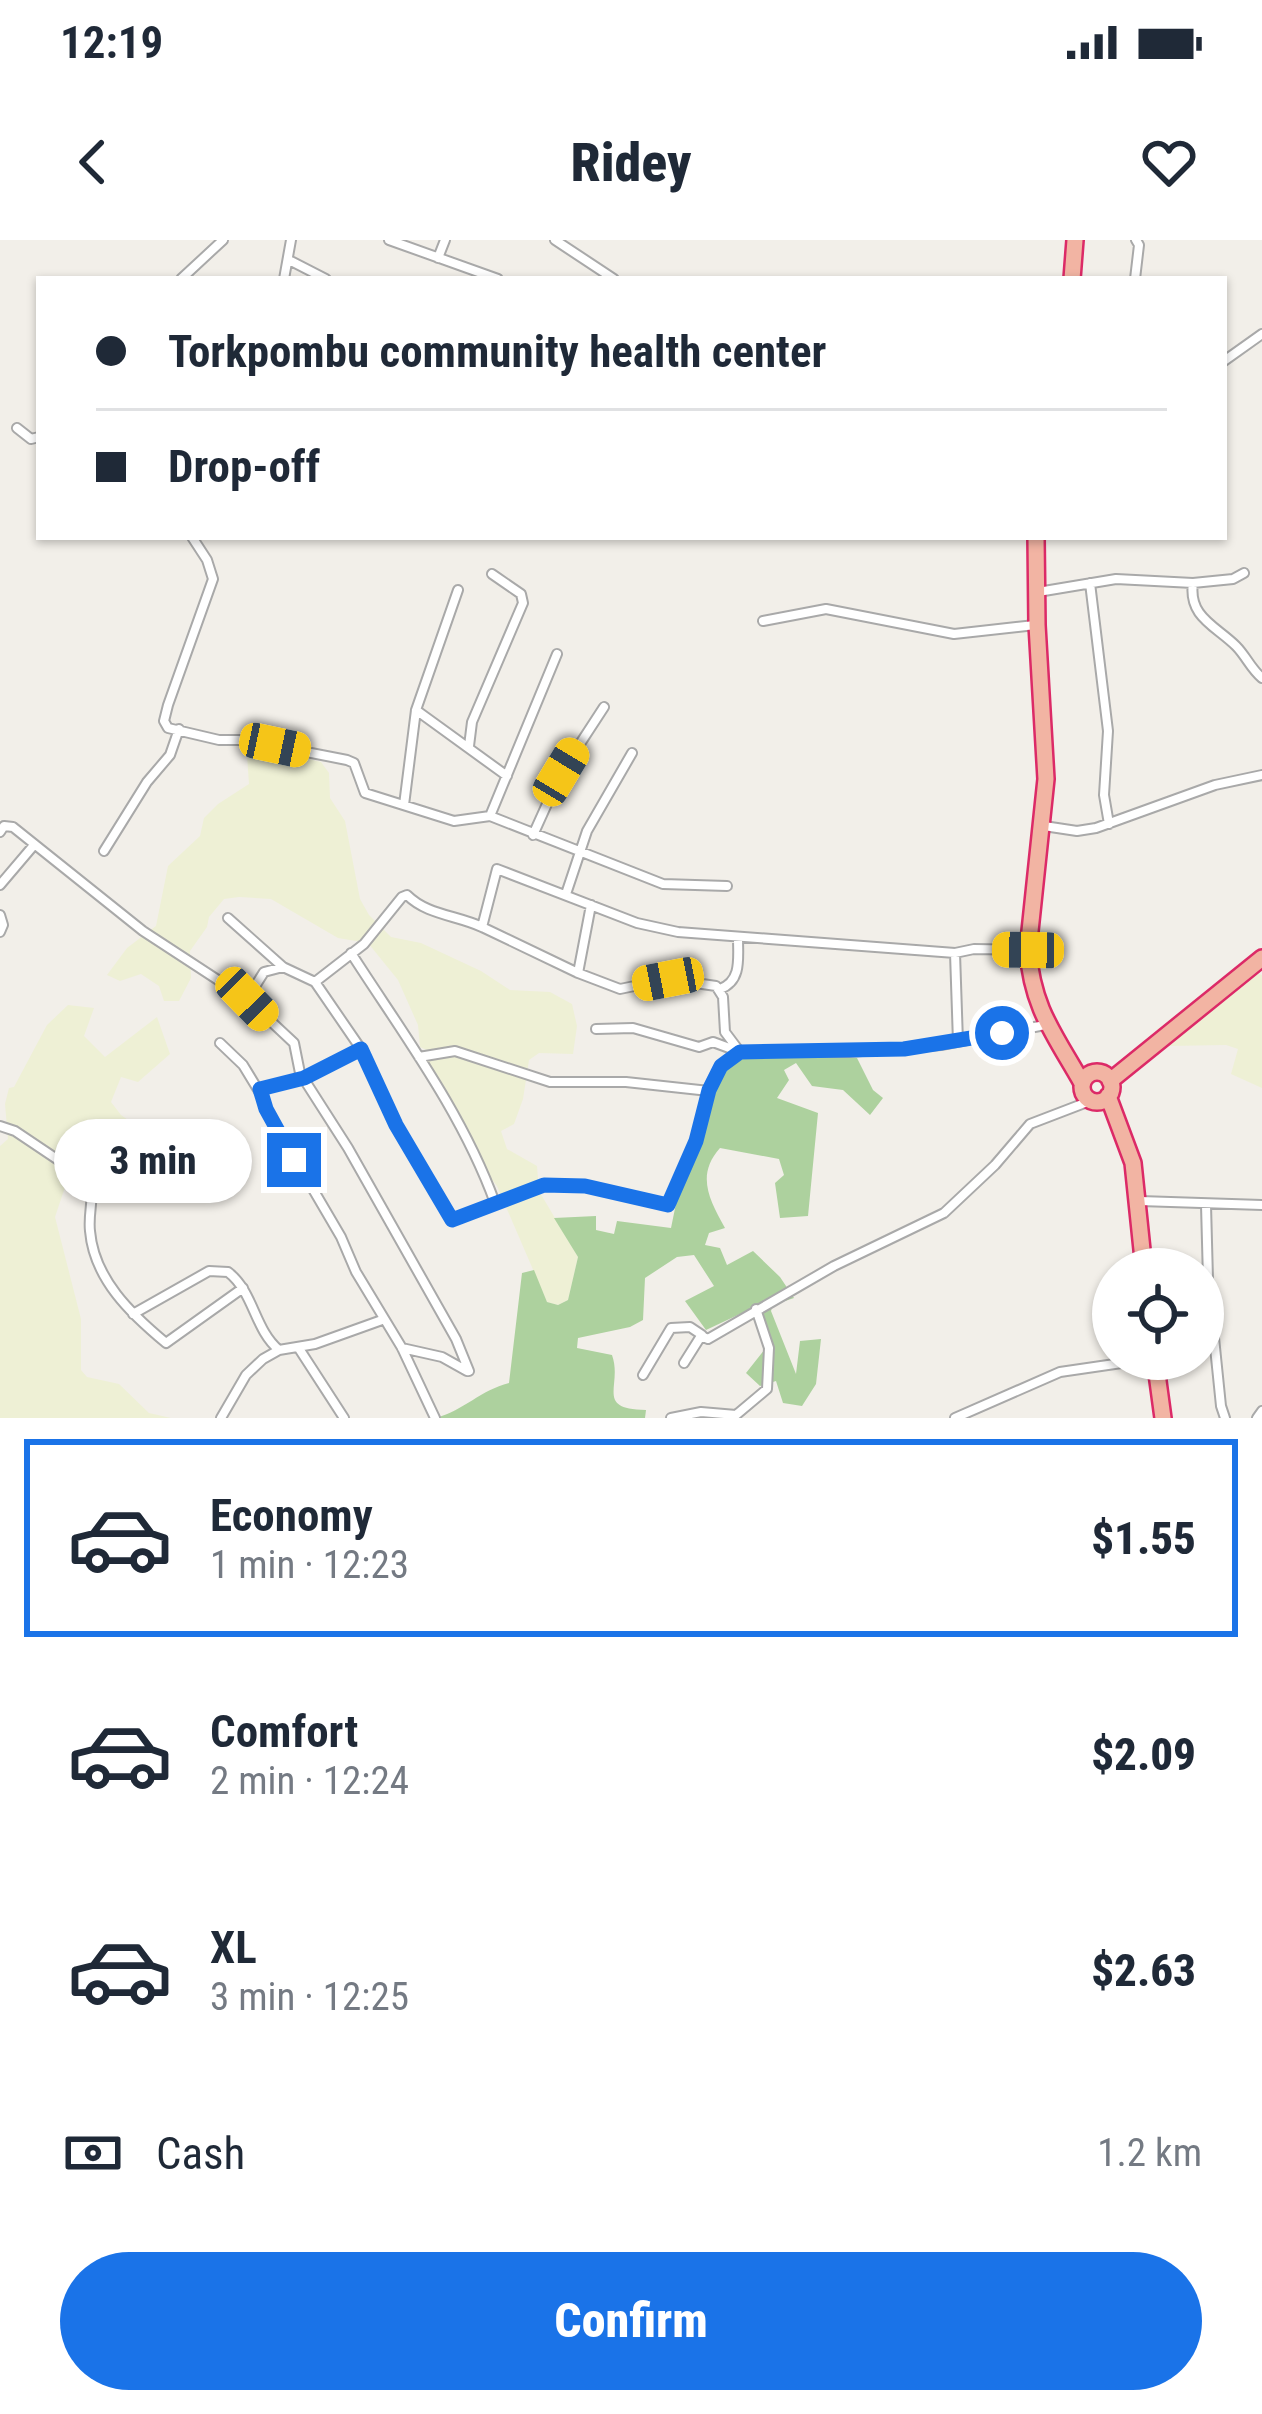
<!DOCTYPE html>
<meta charset="utf-8">
<style>
:root{--surface:#fff;--page:#f6f6f7;--text:#1f2937;--muted:#747a83;--line:#e0e1e3;--accent:#1a73e8}
body{margin:0;font-family:"Roboto Condensed",sans-serif;background:var(--page);color:var(--text);height:100vh;display:flex;flex-direction:column;font-size:45px;white-space:nowrap}
*{box-sizing:border-box;margin:0}
p{font-size:39px;color:var(--muted)}
.icon{flex:none;width:66px;height:66px;fill:none;stroke:currentColor;stroke-width:2;stroke-linecap:round;stroke-linejoin:round}
.map{position:relative;height:1178px;overflow:hidden}
.side{display:flex;flex-direction:column;background:var(--surface);flex:1}
.side>*{flex:none}
.guide{position:absolute;left:36px;top:36px;width:1191px;height:264px;border-radius:0px;box-shadow:0 3px 9px #0004;display:grid;align-content:center;height:264px;padding:0 60px;background:var(--surface)}
.buttons{position:absolute;left:1092px;top:1008px;display:grid;gap:24px}
.buttons a{display:grid;place-items:center;width:132px;height:132px;border-radius:50%;background:var(--surface);box-shadow:0 3px 9px #0004;font-size:60px}
.end{position:absolute;width:54px;height:54px;margin:-27px;border:15px solid #1a73e8;background:#fff;box-shadow:0 0 0 6px #fff}
.from{border-radius:50%}
.bubble{position:absolute;height:84px;border-radius:42px;background:var(--surface);box-shadow:0 3px 9px #0004;font-size:39px;font-weight:800;line-height:84px;text-align:center}
.car{position:absolute;width:36px;height:72px;margin:-36px -18px;border-radius:15px;box-shadow:0 0 9px 3px #0007;background:linear-gradient(#f5c518 24%,#345 0 40%,#f5c518 0 76%,#345 0 86%,#f5c518 0)}
.guide b{display:flex;align-items:center;gap:42px;height:114px;font-size:45px}
.guide b+b{border-top:3px solid var(--line)}
.guide i{width:30px;height:30px;background:var(--text)}
ul{padding:21px 0 0;list-style:none}
li{display:flex;align-items:center;gap:36px;height:198px;margin:0 24px 18px;padding:0 36px;border:6px solid transparent;border-radius:0px}
li div{flex:1}
li b{display:block;font-size:45px}
li em{font-style:normal;font-weight:800}
li.current{border-color:var(--accent)}
li>.icon{width:108px;height:108px;stroke-width:1.5}
.pay{display:flex;align-items:center;gap:30px;height:132px;padding:0 60px;font-size:45px}
.pay p{margin-inline-start:auto}
.primary-button{display:flex;gap:24px;margin-top:auto;padding:24px 60px}
.primary-button a{flex:1;height:138px;border-radius:72px;background:var(--accent);color:#fff;font-size:48px;font-weight:800;line-height:138px;text-align:center}
.status{display:flex;justify-content:space-between;align-items:center;height:84px;padding:0 60px;background:var(--surface);direction:ltr}
.status svg{height:33px;fill:currentColor}
header{display:flex;justify-content:space-between;align-items:center;height:156px;padding:0 60px;background:var(--surface);font-size:54px;font-weight:800}
.map>svg:first-child{display:block}
.farmland{fill:#eef0d5}
.forest{fill:#add19e}
.lines{fill:none;stroke-linecap:round;stroke-linejoin:round}
.minor-casing{stroke:#a9a9a9;stroke-width:12}
.trunk-casing{stroke:#dc2a67;stroke-width:20}
.minor{stroke:#fff;stroke-width:8}
.trunk{stroke:#f2b4a3;stroke-width:15}
.route{stroke:#1a73e8;stroke-width:15}
</style>
<div class="status"><b>12:19</b><svg viewBox="0 0 49 12"><path d="M0 12V9h3v3zM5 12V6h3v6zM10 12V3h3v9zM15 12V0h3v12zM26 1h20v11H26zM47 4h2v5h-2z"/></svg></div>
<header><svg class="icon" aria-label="back" viewBox="0 0 24 24"><path d="M15 5l-7 7 7 7"/></svg>Ridey<svg class="icon" aria-label="heart" viewBox="0 0 24 24"><path d="M12 20l-8-8c-3-5 5-10 8-4 3-6 11-1 8 4z"/></svg></header>
<div class="map">
<svg width="1262" height="1178" viewBox="0 0 1262 1178">
<rect width="100%" height="100%" fill="#f2efe9"/>
<!-- farmland -->
<path class="farmland" d="M259,507L321,522L329,533L330,558L345,581L360,659L369,675L391,697L421,703L481,731L510,750L550,752L572,764L577,786L573,814L539,813L529,820L523,859L514,884L501,891L507,909L537,926L539,951L578,1017L568,1060L558,1065L547,1062L497,946L486,932L462,880L424,822L438,815L420,807L418,785L398,740L368,703L338,698L271,659L239,657L224,659L209,677L207,687L190,711L191,738L179,761H164L159,746L141,734L120,741L107,735L127,708L156,686L168,626L200,596L204,578L218,564L249,544L247,515Z
M1250,732L1262,735V848L1231,834L1238,809L1226,805L1166,806L1157,789L1205,765Z
M68,765L94,768L84,796L105,817L157,777L170,814L138,842L121,837L111,862L121,875L148,894L167,919L158,925L134,904L123,906L91,900L69,935L55,977L81,1079V1130L87,1137L119,1144L149,1173L171,1178H0V906L8,899L5,864L9,848L14,847L47,785Z"/>
<!-- forest -->
<path class="forest" d="M739,815L857,818L873,850L883,858L870,875L843,850L812,846L796,823L784,830L789,840L777,858L818,873L808,976L780,978L775,943L784,935L779,919L720,908C696,935 709,959 725,988L709,993L705,1005L720,1008L727,1025L753,1011L780,1037L794,1058L773,1065L771,1071L796,1134L800,1101L821,1099L816,1144L802,1166L783,1163L776,1141L760,1146L746,1133L769,1104L757,1066L706,1090L685,1061L714,1046L694,1015L677,1017L645,1038L643,1080L630,1087L578,1098L577,1108L612,1115C623,1146 594,1169 646,1170L645,1178H436C464,1170 481,1150 509,1143L522,1033L534,1030L547,1062L558,1065L568,1060L578,1017L554,978L596,976V990L614,994L617,981L671,988L679,949L720,838Z"/>
<g class="lines">
<!-- minor casing -->
<g class="minor-casing">
<path id="minor" d="M389,0L498,39
M555,0L614,39
M438,18L445,0
M289,20L326,39
M181,39L223,0
M284,39L291,0
M1135,39L1139,5L1136,0
M1224,121L1262,94
M17,188L31,199L39,197
M192,297L207,320L213,339L168,465L164,481L168,488L219,500H245L347,520L354,523L365,553L454,581L490,576L663,644L727,646
M1090,343L1108,491L1104,555L1109,584
M1193,343C1188,377 1216,386 1236,406C1246,416 1251,429 1262,438
M1038,352L1116,339L1193,343L1233,339L1244,333
M763,381L826,369L954,394L1035,385
M416,470L507,536
M469,506L472,482L523,363L521,354L492,334
M404,565L416,470L458,350
M490,576L557,414
M1044,586L1077,591L1096,588L1215,545L1262,535
M0,592L4,586L13,587L143,691L247,759L294,803L300,833L348,908L456,1099L469,1131
M533,595L561,533L604,467
M104,611L147,542L170,515L179,489
M0,645L34,605
M566,654L587,591L632,513
M0,675L3,685L0,692
M228,678L283,727L315,742L361,809L396,885L453,980L544,945L585,946L668,965L696,901L709,851L721,827L740,812
M351,713C403,794 462,872 495,963
M955,713L958,802
M578,733L591,665
M315,742L364,704L402,657L407,655C427,675 456,675 482,687
M720,749C742,741 738,718 738,698
M247,759L264,732L283,727
M596,789L633,788L699,807L713,802L740,812H849L941,805L1045,785
M220,803L243,825L260,853
M360,810L304,838L260,849L266,869L341,997L356,1032L402,1108L435,1178
M740,812L725,792L723,757L716,746L668,739L620,749L578,733L482,687L497,629L637,683L678,692L955,713L974,709L1028,710
M419,817L455,811L550,842H626L709,851
M0,886L15,891L91,942C94,958 88,974 90,991C94,1039 131,1074 166,1103L243,1048
M1140,961L1262,965
M1206,965L1208,1039L1221,1166L1225,1178
M133,1074L209,1031L228,1032C254,1052 254,1089 279,1110
M298,1107L344,1178
M402,1108L442,1117L467,1131
M684,1123L701,1096L708,1099L834,1026L944,973L995,925L1030,884L1090,861
M643,1135L671,1088L690,1087L702,1095
M221,1178L246,1135L263,1119L279,1110L315,1104L382,1080
M671,1178L701,1172L736,1175L767,1149L769,1108L756,1069
M955,1178L1060,1132L1149,1119
M1257,1178L1262,1171"/>
</g>
<!-- trunk casing -->
<g class="trunk-casing">
<path id="trunk" d="M1072,39L1075,0
M1036,297L1037,385L1046,539L1028,710C1032,768 1055,795 1082,843
M1082 847a15 15 0 1 1 30 0a15 15 0 1 1-30 0Z
M1110,841L1262,718
M1108,856L1133,923L1144,1029
M1155,1119L1163,1178"/>
</g>
<!-- minor -->
<use href="#minor" class="minor"/>
<!-- trunk -->
<use href="#trunk" class="trunk"/>
</g>
<g class="lines">
<!-- route -->
<path class="route" d="M294,920L266,869L260,849L304,838L361,809L396,885L452,980L544,945L585,946L668,965L696,901L709,850L721,826L740,812L904,809L1002,793"/>
</g>
</svg>
<div class="buttons">
<a><svg class="icon" aria-label="locate" viewBox="0 0 24 24"><circle cx="12" cy="12" r="6"/><path d="M12 2v4M12 18v4M2 12h4M18 12h4"/></svg></a>
</div>
<i class="end from" style="left:1002px;top:793px"></i>
<i class="end" style="left:294px;top:920px"></i>
<div class="bubble" style="left:54px;top:879px;width:198px">3 min</div>
<i class="car" style="left:275px;top:505px;rotate:102deg"></i>
<i class="car" style="left:561px;top:532px;rotate:31deg"></i>
<i class="car" style="left:1028px;top:710px;rotate:271deg"></i>
<i class="car" style="left:668px;top:739px;rotate:259deg"></i>
<i class="car" style="left:247px;top:759px;rotate:136deg"></i>
<div class="guide">
<b><i class="from"></i>Torkpombu community health center</b>
<b><i></i>Drop-off</b>
</div>
</div>
<section class="side">
<ul>
<li class="current"><svg class="icon" aria-label="car" viewBox="0 0 24 24"><path d="M5 17H2v-5l4-1 3-4h7l3 4 3 1v5h-3M9 17h6M6 11h13"/><circle cx="7" cy="17" r="2"/><circle cx="17" cy="17" r="2"/></svg><div><b>Economy</b><p>1 min · 12:23</p></div><em>$1.55</em></li>
<li><svg class="icon" aria-label="car" viewBox="0 0 24 24"><path d="M5 17H2v-5l4-1 3-4h7l3 4 3 1v5h-3M9 17h6M6 11h13"/><circle cx="7" cy="17" r="2"/><circle cx="17" cy="17" r="2"/></svg><div><b>Comfort</b><p>2 min · 12:24</p></div><em>$2.09</em></li>
<li><svg class="icon" aria-label="car" viewBox="0 0 24 24"><path d="M5 17H2v-5l4-1 3-4h7l3 4 3 1v5h-3M9 17h6M6 11h13"/><circle cx="7" cy="17" r="2"/><circle cx="17" cy="17" r="2"/></svg><div><b>XL</b><p>3 min · 12:25</p></div><em>$2.63</em></li>
</ul>
<div class="pay"><svg class="icon" aria-label="cash" viewBox="0 0 24 24"><path d="M3 7h18v10H3z"/><circle cx="12" cy="12" r="2"/></svg>Cash<p>1.2 km</p></div>
<div class="primary-button"><a>Confirm</a></div>
</section>
